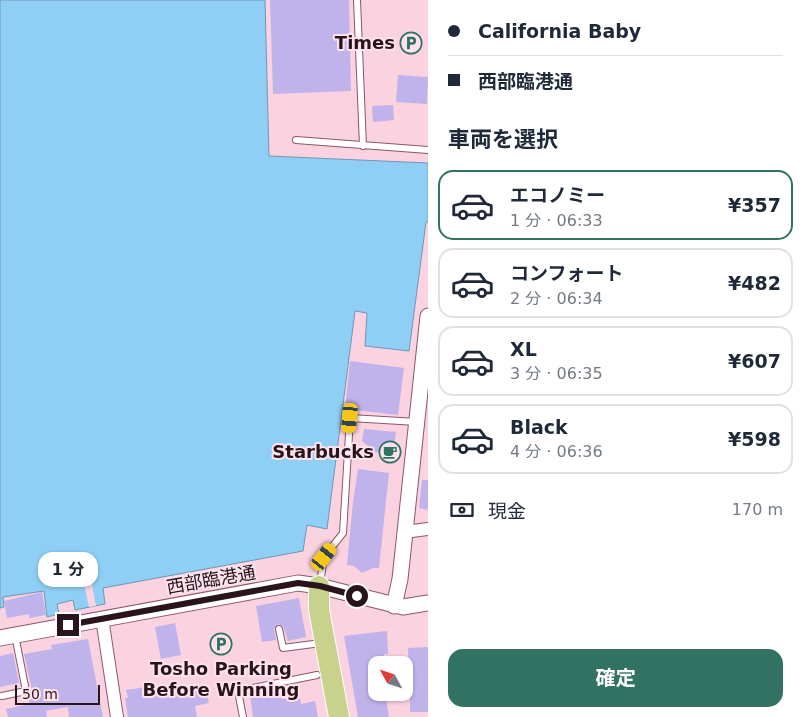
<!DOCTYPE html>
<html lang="ja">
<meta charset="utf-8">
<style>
:root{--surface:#fff;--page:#f6f6f7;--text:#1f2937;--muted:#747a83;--line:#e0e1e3;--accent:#317263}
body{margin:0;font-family:"DejaVu Sans","Noto Sans JP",sans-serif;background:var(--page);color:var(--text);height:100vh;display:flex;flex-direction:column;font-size:19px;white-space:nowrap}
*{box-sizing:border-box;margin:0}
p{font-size:16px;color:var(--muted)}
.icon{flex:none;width:28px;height:28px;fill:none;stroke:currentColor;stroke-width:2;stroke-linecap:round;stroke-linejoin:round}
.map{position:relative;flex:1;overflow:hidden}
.side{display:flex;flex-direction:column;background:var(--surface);width:375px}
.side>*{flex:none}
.guide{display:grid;align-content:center;height:110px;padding:0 20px;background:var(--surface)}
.needle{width:32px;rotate:310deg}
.tools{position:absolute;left:368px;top:656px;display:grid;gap:10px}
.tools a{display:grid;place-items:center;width:45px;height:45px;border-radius:10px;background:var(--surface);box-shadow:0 1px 4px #0004;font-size:25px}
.scale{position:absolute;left:15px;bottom:12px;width:85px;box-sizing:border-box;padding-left:5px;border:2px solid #29131c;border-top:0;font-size:14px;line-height:18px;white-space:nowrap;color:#29131c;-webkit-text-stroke:4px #fee3ec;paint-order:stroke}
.end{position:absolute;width:22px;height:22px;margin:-11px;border:6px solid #29131c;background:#fff;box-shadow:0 0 0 2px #fff}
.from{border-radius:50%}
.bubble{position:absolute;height:35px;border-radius:15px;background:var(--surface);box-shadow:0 1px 4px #0004;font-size:16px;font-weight:700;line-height:35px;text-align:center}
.car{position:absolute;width:15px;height:30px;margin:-15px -8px;border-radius:6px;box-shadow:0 0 4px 1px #0007;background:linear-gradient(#f5c518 24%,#345 0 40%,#f5c518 0 76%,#345 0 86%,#f5c518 0)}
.guide b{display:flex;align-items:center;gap:18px;height:48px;font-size:19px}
.guide b+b{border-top:1px solid var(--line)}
.guide i{width:12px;height:12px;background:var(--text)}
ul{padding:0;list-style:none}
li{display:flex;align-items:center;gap:15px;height:70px;margin:0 10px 8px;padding:0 10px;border:2px solid var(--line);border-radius:15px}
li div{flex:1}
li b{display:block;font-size:19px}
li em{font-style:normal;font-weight:700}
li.on{border-color:var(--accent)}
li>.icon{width:45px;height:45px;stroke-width:1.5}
h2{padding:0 20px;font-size:22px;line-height:60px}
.pay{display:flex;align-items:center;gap:12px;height:55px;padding:0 20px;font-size:19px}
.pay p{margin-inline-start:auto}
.action{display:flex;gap:10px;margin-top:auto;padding:10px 20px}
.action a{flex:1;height:58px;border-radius:15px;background:var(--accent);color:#fff;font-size:20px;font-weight:700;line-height:58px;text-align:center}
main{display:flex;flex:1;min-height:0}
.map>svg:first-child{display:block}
.water{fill:#8fcff5;stroke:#7097b4}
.pier{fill:#fad2e0}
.building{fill:#c0b3eb}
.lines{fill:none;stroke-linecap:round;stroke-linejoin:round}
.service-casing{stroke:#8e556b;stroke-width:8}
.minor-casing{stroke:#8e556b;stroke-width:14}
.tertiary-casing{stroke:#8e556b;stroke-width:17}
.trunk-casing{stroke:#fff;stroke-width:22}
.service{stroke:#fff;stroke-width:6}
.minor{stroke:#fff;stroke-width:12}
.tertiary{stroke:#fff;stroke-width:15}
.trunk{stroke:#c8d28c;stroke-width:20}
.route{stroke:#29131c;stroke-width:6}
.labels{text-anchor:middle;stroke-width:4;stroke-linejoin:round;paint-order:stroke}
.poi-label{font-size:18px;font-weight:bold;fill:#29131c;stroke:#fee3ec;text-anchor:end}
.street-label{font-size:18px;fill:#29131c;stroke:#fee3ec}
</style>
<main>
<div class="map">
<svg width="428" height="717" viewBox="0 0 428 717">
<rect width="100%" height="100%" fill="#fad2e0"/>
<!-- water -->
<path class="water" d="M0,0H265L269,156L428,163V222H426L409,351L365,346L367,313L355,311L327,529L307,525L303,551L103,588L105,604L75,610L73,600L57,604L59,614L47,617L44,591L3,597L4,607L0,608Z"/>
<!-- pier -->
<path class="pier" d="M88,564L96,606L89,607L80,565Z"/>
<!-- building -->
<path class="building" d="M270,0H349L351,91L273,94Z
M398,75L428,77L427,104L396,102Z
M393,105L394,120L373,122L372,106Z
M350,361L404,368L398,415L345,409Z
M364,429L396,432L393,454L375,452L362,441Z
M358,469L389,473L379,568H373L362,573L354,566L347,565L353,502Z
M422,480H428V510L419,508Z
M42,592L46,615L29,618V614L7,618L4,601Z
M299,598L306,637L288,641L283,626L278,624L274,628L276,640L262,642L256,606Z
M175,623L181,655L161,659L155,627Z
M387,631L388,654H384V665H376V692H385L389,717H358L344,636Z
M88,639L103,717H69L68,707L46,711L47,717H8L6,709L30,704L29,700L34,699L24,654L52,649L51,645Z
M428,647V712H410V686H404V677H409L408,648Z
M13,653L19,683L0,687V656Z
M205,685L209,703L195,706L197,717H128L125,698H128L126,690L153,686L155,694Z
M276,690L277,696H281V699L300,698L301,704L315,701L318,717H253L250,695Z"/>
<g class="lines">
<!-- service casing -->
<g class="service-casing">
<path id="service" d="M357,0L363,146
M296,140L428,150
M320,583L324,557L343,533L350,418L417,422
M279,629L283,648L321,643
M2,696L26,691L15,635
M243,717L238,691L317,675"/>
</g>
<!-- minor casing -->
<g class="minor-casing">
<path id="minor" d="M404,532L428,529
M102,618L117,717"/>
</g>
<!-- tertiary casing -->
<g class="tertiary-casing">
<path id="tertiary" d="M394,606L400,579L428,316
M0,638L298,583L319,586L403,607L428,603"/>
</g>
<!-- trunk casing -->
<g class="trunk-casing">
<path id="trunk" d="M319,586V610L339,717"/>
</g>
<!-- service -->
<use href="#service" class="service"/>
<!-- minor -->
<use href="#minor" class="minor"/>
<!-- tertiary -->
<use href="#tertiary" class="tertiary"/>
<!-- trunk -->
<use href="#trunk" class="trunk"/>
</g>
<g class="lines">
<!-- route -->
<path class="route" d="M68,625L298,583L320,586L357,596"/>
</g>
<!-- icons -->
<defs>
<g id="parking-ring" transform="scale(1.125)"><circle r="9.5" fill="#fee3ec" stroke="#317263" stroke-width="1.5"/><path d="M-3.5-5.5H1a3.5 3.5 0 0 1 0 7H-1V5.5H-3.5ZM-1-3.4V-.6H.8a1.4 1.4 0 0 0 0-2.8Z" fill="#317263"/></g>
<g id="cafe-ring" transform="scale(1.125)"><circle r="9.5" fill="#fee3ec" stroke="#317263" stroke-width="1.5"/><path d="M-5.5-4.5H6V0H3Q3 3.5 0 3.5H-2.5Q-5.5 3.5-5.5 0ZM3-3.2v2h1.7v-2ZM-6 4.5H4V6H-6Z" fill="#317263"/></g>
</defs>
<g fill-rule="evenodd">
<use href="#parking-ring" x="411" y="43"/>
<use href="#cafe-ring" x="390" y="452"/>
<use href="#parking-ring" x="221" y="644"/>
</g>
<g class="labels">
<!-- poi labels -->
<g class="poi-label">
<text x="395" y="49">Times</text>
<text x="374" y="458">Starbucks</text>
<text x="221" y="675" text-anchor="middle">Tosho Parking<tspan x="221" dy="21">Before Winning</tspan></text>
</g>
<!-- street labels -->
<g class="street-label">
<text transform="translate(211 580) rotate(-10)" y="6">西部臨港通</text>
</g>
</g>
</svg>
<div class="tools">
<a><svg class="needle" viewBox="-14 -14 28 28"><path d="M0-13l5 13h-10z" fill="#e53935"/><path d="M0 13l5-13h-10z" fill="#747a83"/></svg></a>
</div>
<div class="scale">50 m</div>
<i class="end from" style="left:357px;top:596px"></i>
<i class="end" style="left:68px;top:625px"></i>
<div class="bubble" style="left:38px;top:552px;width:60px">1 分</div>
<i class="car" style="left:350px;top:418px;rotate:185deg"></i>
<i class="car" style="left:324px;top:557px;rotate:38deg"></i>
</div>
<section class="side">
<div class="guide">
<b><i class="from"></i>California Baby</b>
<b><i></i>西部臨港通</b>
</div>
<h2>車両を選択</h2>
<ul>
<li class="on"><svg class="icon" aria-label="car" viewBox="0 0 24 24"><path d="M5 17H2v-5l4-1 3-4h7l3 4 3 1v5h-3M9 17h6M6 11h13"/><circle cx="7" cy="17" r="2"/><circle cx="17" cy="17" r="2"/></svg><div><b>エコノミー</b><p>1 分 · 06:33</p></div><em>¥357</em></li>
<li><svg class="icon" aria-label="car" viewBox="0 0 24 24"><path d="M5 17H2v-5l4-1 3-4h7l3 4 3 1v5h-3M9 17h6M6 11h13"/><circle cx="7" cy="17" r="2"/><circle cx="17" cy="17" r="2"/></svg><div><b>コンフォート</b><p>2 分 · 06:34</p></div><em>¥482</em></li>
<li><svg class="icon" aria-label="car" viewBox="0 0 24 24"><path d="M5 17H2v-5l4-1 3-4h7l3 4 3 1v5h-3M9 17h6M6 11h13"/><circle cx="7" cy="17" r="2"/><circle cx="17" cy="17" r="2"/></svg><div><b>XL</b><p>3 分 · 06:35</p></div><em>¥607</em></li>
<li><svg class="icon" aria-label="car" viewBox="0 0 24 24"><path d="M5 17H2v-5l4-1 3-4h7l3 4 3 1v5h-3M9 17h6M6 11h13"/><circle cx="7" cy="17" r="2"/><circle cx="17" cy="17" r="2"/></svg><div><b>Black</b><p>4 分 · 06:36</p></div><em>¥598</em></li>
</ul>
<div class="pay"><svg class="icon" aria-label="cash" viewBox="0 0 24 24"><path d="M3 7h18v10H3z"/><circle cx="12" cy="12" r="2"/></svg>現金<p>170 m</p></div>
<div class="action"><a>確定</a></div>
</section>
</main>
